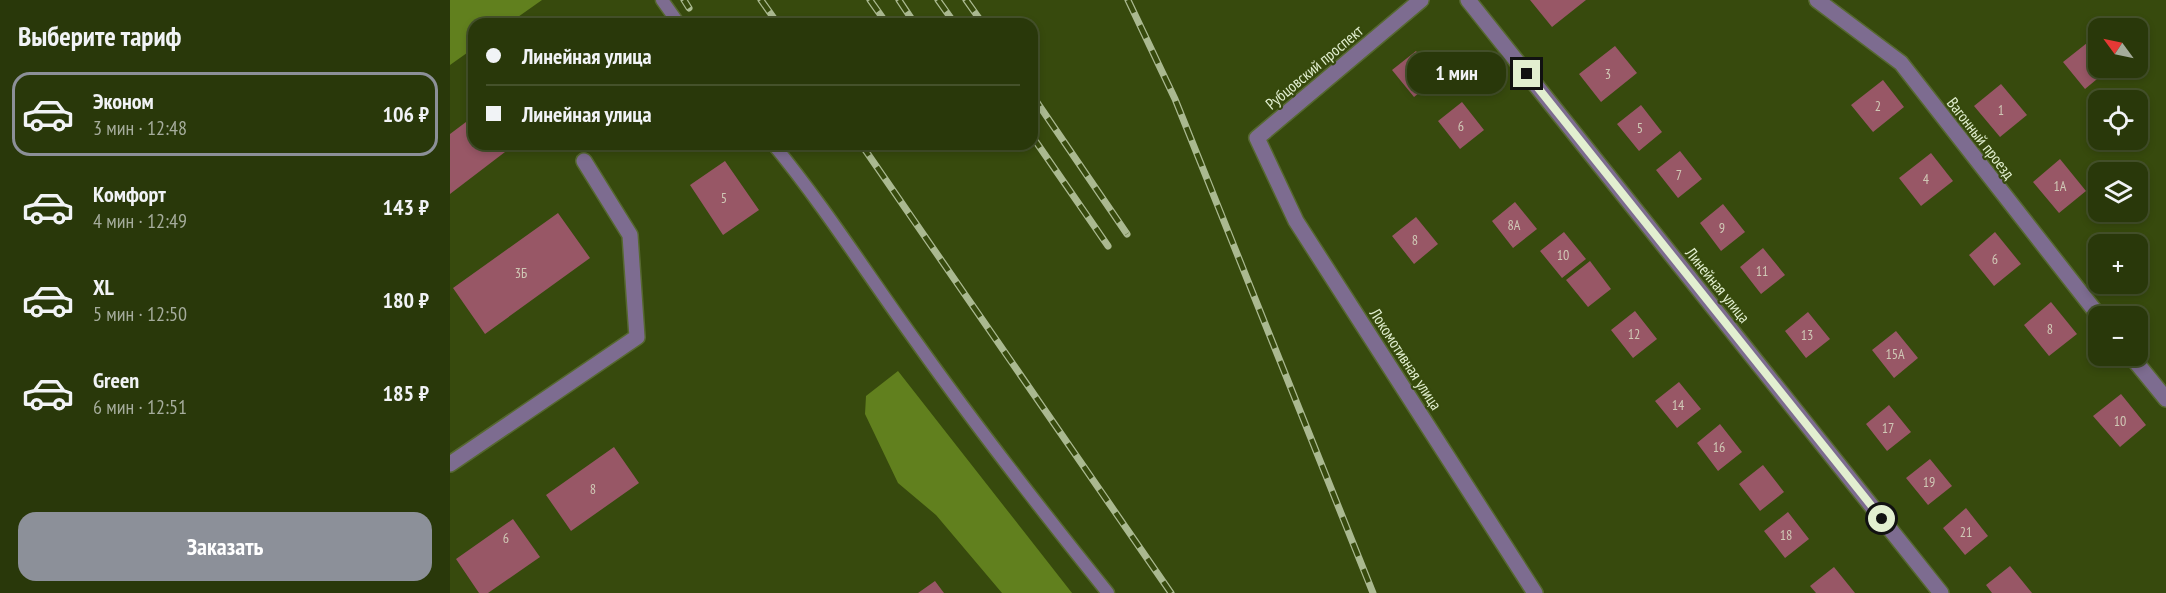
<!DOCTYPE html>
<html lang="ru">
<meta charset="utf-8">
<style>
:root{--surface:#29380a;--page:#313f13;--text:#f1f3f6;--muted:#a5ac9c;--line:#45522b;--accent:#8c9099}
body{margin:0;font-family:"PT Sans Narrow",sans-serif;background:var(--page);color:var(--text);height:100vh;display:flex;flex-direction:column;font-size:22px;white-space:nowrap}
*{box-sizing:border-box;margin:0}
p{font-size:20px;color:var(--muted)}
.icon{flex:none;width:33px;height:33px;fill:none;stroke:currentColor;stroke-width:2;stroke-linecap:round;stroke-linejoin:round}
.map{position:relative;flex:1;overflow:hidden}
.drawer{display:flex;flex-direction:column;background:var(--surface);width:450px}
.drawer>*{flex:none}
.top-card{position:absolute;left:18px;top:18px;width:570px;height:132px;border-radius:18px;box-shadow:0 3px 9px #0003,0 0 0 2px var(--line);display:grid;align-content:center;height:132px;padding:0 18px;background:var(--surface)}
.needle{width:39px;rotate:303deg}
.tools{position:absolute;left:1638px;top:18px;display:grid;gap:12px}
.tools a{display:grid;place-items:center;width:60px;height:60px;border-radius:12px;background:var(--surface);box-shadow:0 3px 9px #0003,0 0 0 2px var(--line);font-size:30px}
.end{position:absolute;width:27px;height:27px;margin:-14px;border:8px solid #e2efd0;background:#111;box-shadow:0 0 0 3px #111}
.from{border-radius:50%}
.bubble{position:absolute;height:42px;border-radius:18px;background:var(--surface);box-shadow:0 3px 9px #0003,0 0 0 2px var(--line);font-size:20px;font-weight:700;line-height:42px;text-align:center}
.top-card b{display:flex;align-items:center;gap:21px;height:57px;font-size:22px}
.top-card b+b{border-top:2px solid var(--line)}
.top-card i{width:15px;height:15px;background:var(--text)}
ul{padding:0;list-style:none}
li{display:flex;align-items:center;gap:18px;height:84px;margin:0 12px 9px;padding:0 6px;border:3px solid transparent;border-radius:18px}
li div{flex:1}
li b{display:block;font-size:22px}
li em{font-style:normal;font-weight:700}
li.selected{border-color:var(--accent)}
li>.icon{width:54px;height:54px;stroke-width:1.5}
h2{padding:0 18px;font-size:27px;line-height:72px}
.action{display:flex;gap:12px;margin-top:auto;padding:12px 18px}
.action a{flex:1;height:69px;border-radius:18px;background:var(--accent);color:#fff;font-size:24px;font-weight:700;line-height:69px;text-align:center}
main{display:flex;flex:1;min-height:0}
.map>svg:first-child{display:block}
.forest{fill:#61801e}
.building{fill:#985766}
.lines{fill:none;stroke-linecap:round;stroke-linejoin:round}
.service-casing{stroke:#566830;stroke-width:15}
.minor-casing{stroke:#566830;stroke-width:18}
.service{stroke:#7d6c90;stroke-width:12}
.minor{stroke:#7d6c90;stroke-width:15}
.rail-casing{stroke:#aab990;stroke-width:7}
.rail{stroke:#374a0d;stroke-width:4.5;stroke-dasharray:14;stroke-linecap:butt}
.route{stroke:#e2efd0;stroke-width:8}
.labels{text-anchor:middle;stroke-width:4.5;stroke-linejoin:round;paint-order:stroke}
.number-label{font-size:14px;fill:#d0c9b6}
.street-label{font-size:16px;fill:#e2efd0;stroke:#374a0d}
</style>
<main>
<section class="drawer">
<h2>Выберите тариф</h2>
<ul>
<li class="selected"><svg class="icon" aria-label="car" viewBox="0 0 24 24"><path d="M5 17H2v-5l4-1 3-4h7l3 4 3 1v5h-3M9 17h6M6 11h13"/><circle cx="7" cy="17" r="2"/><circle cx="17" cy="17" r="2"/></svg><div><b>Эконом</b><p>3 мин · 12:48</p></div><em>106 ₽</em></li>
<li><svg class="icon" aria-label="car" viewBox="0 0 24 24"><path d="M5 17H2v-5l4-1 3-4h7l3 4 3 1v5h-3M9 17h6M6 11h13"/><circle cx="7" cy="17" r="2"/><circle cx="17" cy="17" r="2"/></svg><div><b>Комфорт</b><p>4 мин · 12:49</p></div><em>143 ₽</em></li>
<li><svg class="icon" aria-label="car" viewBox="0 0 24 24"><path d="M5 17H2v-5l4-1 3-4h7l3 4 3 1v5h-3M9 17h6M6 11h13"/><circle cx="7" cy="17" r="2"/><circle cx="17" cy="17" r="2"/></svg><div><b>XL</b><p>5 мин · 12:50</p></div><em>180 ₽</em></li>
<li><svg class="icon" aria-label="car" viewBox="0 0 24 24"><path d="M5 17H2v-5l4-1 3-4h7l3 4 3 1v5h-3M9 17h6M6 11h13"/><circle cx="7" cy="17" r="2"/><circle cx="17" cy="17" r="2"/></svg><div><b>Green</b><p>6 мин · 12:51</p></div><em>185 ₽</em></li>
</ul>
<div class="action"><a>Заказать</a></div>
</section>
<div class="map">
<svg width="1716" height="593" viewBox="0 0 1716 593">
<rect width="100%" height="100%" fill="#374a0d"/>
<!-- forest -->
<path class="forest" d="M0,0H92L58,24H24V48L0,65Z
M448,371L622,593H552L486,515L448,483L415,414L416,396Z"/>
<!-- building -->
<path class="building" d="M1080,0H1136L1102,27Z
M1637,43L1648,58V68H1656L1658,70L1635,89L1613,62Z
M1165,46L1187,73L1151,102L1129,74Z
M966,51L988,78L964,97L942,70Z
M1433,80L1454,107L1423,132L1401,105Z
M1551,84L1577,115L1550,137L1524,106Z
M1012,102L1034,130L1010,149L988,121Z
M1191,105L1212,132L1189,151L1167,124Z
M24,116V144H49L55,152L0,194V134Z
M1230,151L1252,179L1228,198L1206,170Z
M1481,153L1503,181L1471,206L1449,178Z
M1610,159L1636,191L1609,213L1583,182Z
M275,161L309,210L273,235L240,185Z
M1065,202L1087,229L1063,248L1042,221Z
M1273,204L1295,232L1271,251L1250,223Z
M108,213L140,258L35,334L3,288Z
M966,217L988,244L964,264L942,236Z
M1114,232L1136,259L1112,278L1090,251Z
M1545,232L1571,264L1544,286L1519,255Z
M1313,248L1335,275L1311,294L1290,267Z
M1688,256L1698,268L1688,277Z
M1140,261L1161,289L1138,307L1116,280Z
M1601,302L1627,334L1599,356L1574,325Z
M1185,311L1207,339L1183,358L1161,330Z
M1358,312L1380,339L1356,358L1335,331Z
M1446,331L1468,358L1444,378L1422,350Z
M1229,382L1251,409L1227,428L1205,401Z
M1671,394L1696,425L1670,447L1643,416Z
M1439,405L1461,432L1437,451L1416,424Z
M1270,424L1292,452L1268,471L1247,443Z
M164,447L189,483L121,531L96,495Z
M1480,459L1502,486L1478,505L1456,478Z
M1313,465L1334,492L1310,511L1289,484Z
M1516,508L1538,536L1515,555L1493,528Z
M1338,512L1359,539L1335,558L1314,531Z
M63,519L90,557L38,593H29L6,559Z
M1560,566L1582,593H1542L1536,585Z
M1384,567L1405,593H1366L1360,586Z
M485,581L494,593H468Z"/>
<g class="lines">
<!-- service casing -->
<g class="service-casing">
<path id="service" d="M212,0L229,24
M323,144C375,207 419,277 467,343C528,429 592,511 658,593"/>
</g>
<!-- minor casing -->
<g class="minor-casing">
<path id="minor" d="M971,0L807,138L846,221L1085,593
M1018,0L1491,593
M1367,0L1451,63L1649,316
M1681,356L1716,399
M0,464L187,337L180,235L134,161"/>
</g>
<!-- service -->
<use href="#service" class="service"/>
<!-- minor -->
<use href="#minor" class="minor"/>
<!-- rail casing -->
<g class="rail-casing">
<path id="rail" d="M234,0L239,8
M311,0L328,24
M420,0L437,24
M449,0L465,24
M488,0L505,24
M516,0L533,24
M678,0L725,99L923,593
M582,95L677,234
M582,136L658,246
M411,144L721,593"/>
</g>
<!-- rail -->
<use href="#rail" class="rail"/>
</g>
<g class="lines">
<!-- route -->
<path class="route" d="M1077,74L1432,519"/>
</g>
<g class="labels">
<!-- number labels -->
<g class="number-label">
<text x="1158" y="79">3</text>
<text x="1428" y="111">2</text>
<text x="1551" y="115">1</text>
<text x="1011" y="131">6</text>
<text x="1190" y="133">5</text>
<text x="1229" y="180">7</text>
<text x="1476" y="184">4</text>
<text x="1610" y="191">1А</text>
<text x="274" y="203">5</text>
<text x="1064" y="230">8А</text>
<text x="1272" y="233">9</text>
<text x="965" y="245">8</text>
<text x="1113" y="260">10</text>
<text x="1545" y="264">6</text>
<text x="1312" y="276">11</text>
<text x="71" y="278">3Б</text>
<text x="1600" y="334">8</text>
<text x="1184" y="339">12</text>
<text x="1357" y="340">13</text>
<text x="1445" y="359">15А</text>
<text x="1228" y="410">14</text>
<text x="1670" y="426">10</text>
<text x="1438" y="433">17</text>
<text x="1269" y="452">16</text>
<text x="1479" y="487">19</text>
<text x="143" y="494">8</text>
<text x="1516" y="537">21</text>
<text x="1336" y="540">18</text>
<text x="56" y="543">6</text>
</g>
<!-- street labels -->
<g class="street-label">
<text transform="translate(864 67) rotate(-40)" y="6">Рубцовский проспект</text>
<text transform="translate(1531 138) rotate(52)" y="6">Вагонный проезд</text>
<text transform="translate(1268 285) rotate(51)" y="6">Линейная улица</text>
<text transform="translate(956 359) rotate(57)" y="6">Локомотивная улица</text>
</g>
</g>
</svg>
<div class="tools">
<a><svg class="needle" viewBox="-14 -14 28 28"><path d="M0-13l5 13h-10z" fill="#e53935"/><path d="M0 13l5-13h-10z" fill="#a5ac9c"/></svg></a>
<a><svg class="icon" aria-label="locate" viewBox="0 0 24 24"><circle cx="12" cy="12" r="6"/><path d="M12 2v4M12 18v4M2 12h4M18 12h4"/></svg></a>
<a><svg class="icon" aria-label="layers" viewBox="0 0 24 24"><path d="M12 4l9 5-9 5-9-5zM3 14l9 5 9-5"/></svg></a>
<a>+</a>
<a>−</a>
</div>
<i class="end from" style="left:1432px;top:519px"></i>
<i class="end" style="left:1077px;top:74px"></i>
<div class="bubble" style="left:957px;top:52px;width:99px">1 мин</div>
<div class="top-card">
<b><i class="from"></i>Линейная улица</b>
<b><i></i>Линейная улица</b>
</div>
</div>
</main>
